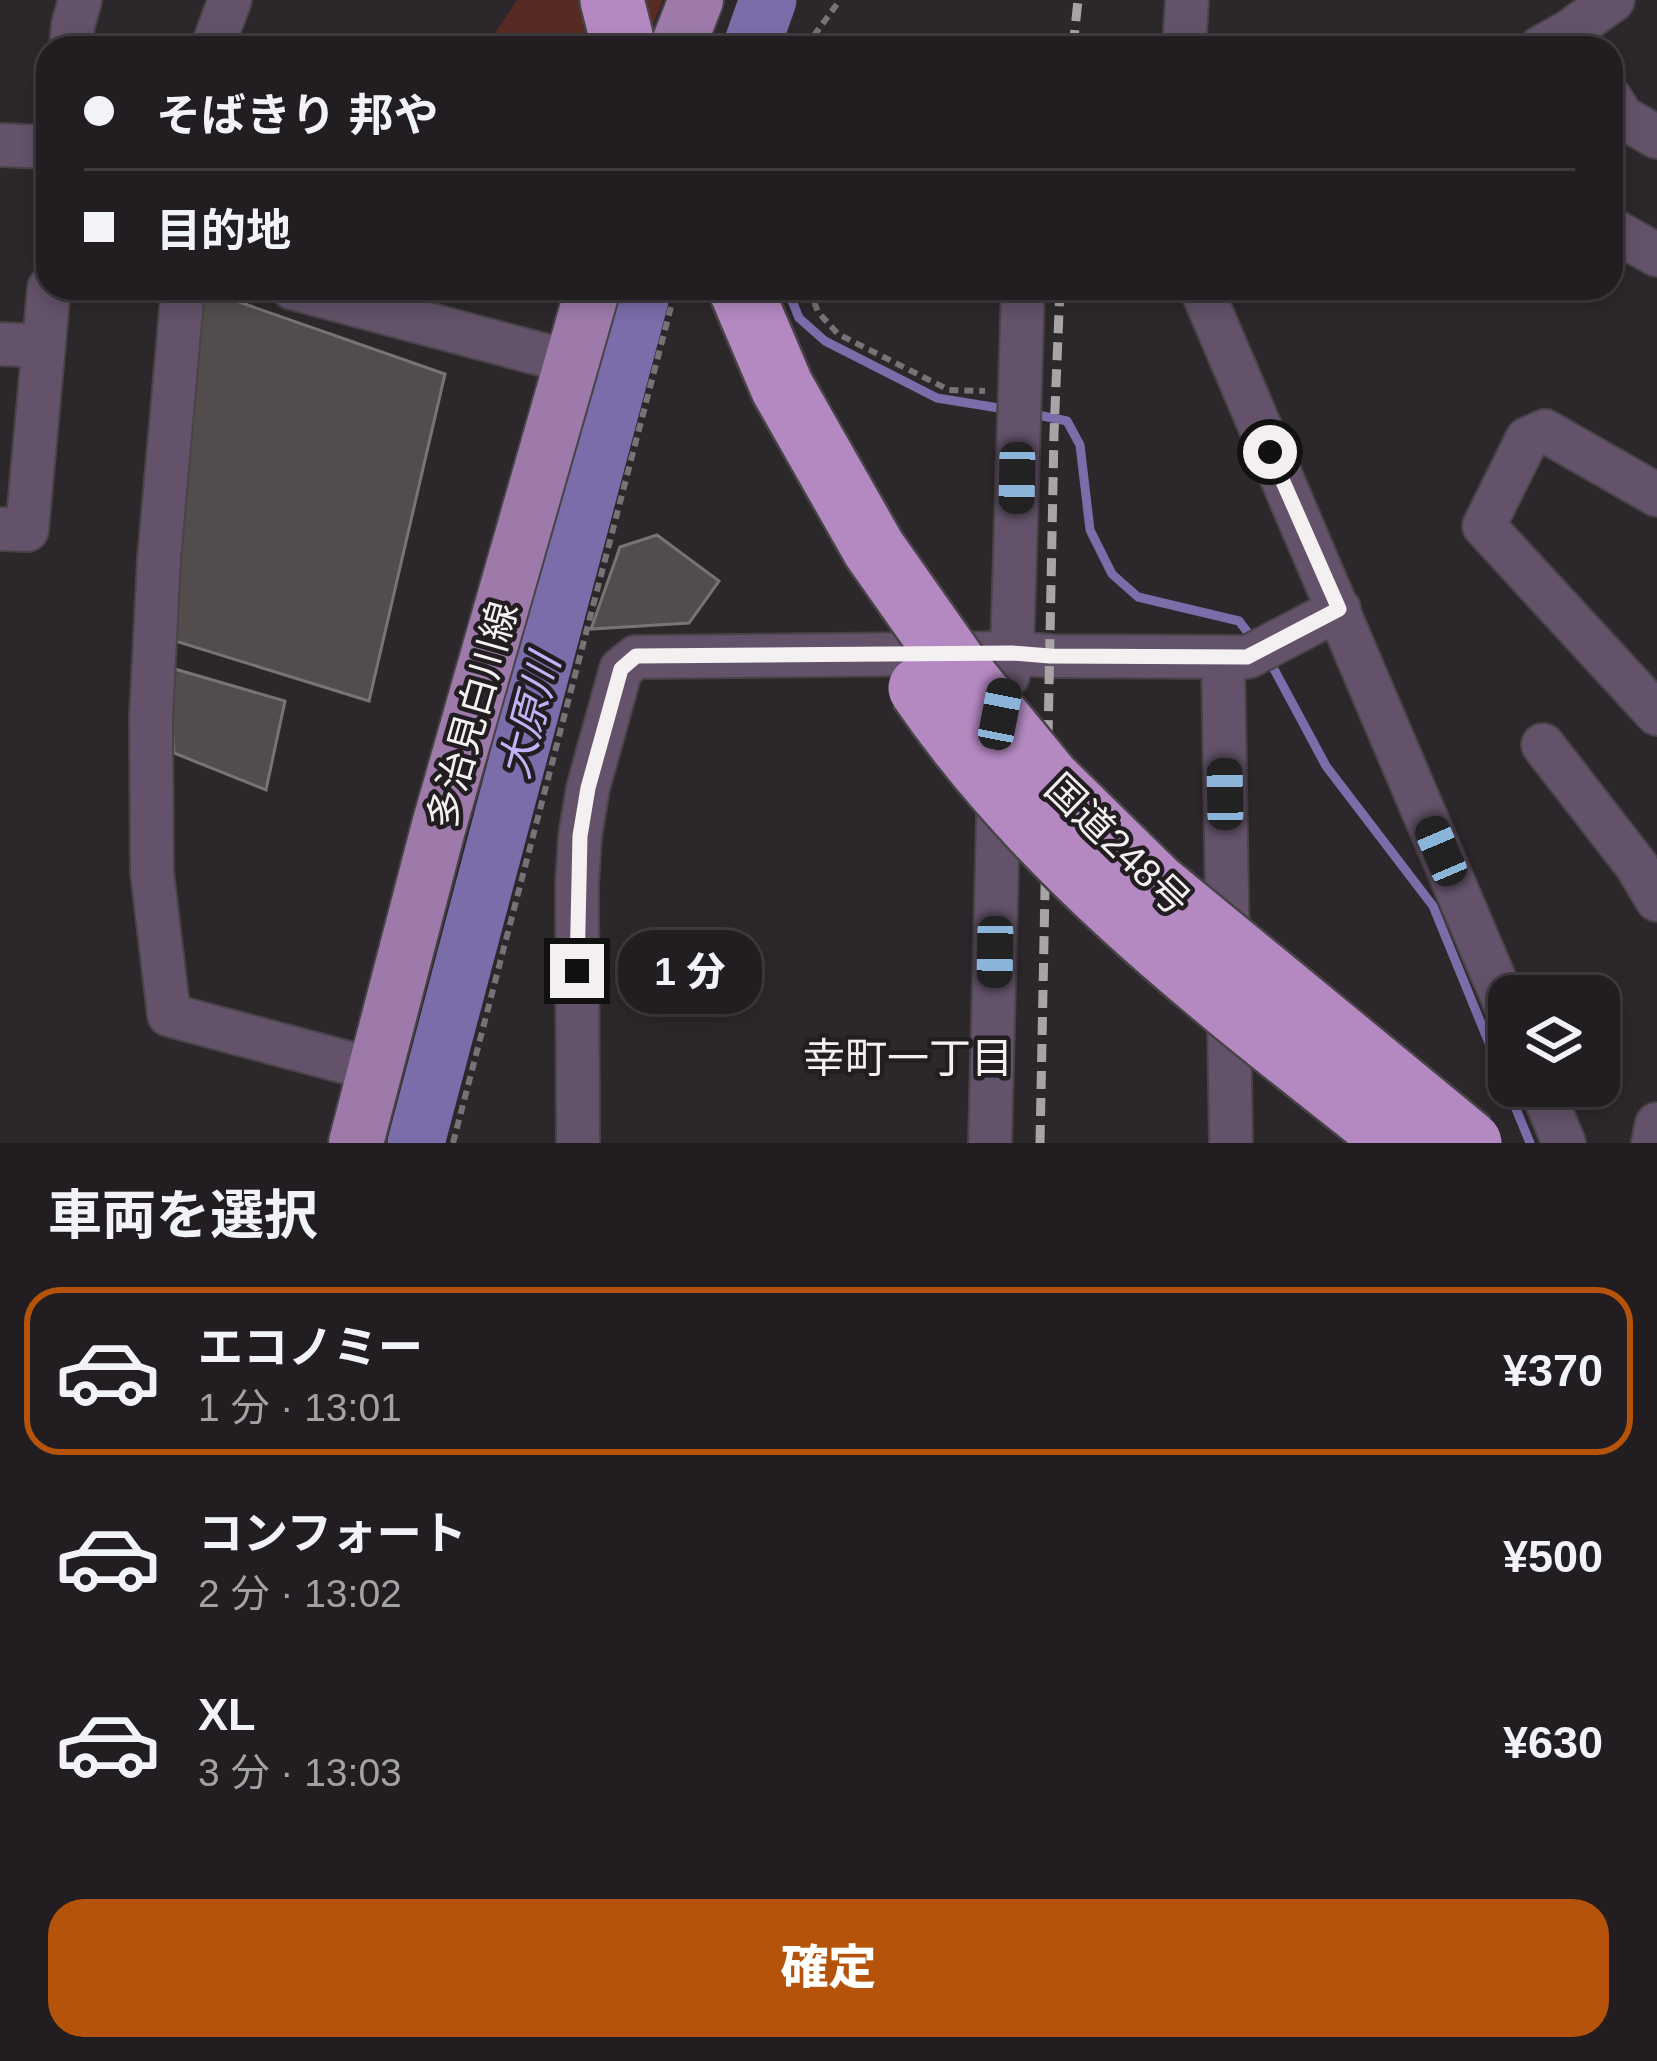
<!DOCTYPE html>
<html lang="ja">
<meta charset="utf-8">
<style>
:root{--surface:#211d20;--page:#292629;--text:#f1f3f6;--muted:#a2a2a5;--line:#3e3b3e;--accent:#b45309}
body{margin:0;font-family:Helvetica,"Noto Sans JP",sans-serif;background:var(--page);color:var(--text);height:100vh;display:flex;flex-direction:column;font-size:45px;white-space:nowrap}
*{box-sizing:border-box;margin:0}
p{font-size:39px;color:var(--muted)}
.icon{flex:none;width:66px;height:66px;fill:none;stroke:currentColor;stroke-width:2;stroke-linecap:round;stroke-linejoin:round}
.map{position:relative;height:1143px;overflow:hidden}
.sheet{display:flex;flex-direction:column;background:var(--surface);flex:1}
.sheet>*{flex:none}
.guide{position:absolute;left:36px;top:36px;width:1587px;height:264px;border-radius:36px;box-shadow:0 6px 18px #0003,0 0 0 3px var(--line);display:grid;align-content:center;height:264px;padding:0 48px;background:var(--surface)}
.buttons{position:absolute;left:1488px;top:975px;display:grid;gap:24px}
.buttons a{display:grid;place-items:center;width:132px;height:132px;border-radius:24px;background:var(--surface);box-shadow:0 6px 18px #0003,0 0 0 3px var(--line);font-size:60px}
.end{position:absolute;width:54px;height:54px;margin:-27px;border:15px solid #f4f0f2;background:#111;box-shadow:0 0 0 6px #111}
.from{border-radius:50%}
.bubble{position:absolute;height:84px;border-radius:36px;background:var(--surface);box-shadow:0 6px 18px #0003,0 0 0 3px var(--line);font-size:39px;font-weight:800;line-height:84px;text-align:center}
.car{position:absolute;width:36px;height:72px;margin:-36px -18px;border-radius:15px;box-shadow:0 0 9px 3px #0007;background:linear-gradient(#222 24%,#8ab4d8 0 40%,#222 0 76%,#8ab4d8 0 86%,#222 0)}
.guide b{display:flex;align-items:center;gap:42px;height:114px;font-size:45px}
.guide b+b{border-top:3px solid var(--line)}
.guide i{width:30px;height:30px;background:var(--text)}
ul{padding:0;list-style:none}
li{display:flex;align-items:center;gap:36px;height:168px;margin:0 24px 18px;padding:0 24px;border:6px solid transparent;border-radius:36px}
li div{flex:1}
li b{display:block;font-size:45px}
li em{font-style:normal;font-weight:800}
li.on{border-color:var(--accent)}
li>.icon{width:108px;height:108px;stroke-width:1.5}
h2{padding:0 48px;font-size:54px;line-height:144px}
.primary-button{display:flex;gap:24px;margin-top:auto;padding:24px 48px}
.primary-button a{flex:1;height:138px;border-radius:36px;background:var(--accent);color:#fff;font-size:48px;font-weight:800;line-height:138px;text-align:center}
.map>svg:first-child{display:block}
.green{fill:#572b24}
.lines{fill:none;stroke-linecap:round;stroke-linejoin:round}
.stream{stroke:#7b6caa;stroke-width:9}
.river{stroke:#7b6caa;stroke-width:57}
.building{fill:#534c4d;stroke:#7a7374;stroke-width:3}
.minor-casing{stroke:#484346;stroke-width:46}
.major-casing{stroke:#484346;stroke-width:58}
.highway-casing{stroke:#484346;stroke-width:68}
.path{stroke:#777275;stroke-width:6;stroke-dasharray:9 6;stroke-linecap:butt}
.minor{stroke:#635269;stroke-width:42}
.major{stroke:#9d7aa9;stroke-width:54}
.highway{stroke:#b489c2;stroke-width:63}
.rail{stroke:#a8a3a6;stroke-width:9;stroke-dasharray:18 9;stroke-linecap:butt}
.highway-bridge-casing{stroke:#484346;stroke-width:68;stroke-linecap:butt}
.highway-bridge{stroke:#b489c2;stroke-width:63}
.route{stroke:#f4f0f2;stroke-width:15}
.labels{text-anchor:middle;stroke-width:9;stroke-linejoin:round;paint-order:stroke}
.street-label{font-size:39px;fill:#f4f0f2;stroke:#221d20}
.water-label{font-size:42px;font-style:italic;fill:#c2b3f9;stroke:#221d20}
.neighbourhood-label{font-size:42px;fill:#f4f0f2;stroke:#221d20}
</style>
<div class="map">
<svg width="1657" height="1143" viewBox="0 0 1657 1143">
<rect width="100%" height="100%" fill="#2c272a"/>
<!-- green -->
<path class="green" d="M517,0H663L643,48H485Z"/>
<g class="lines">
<!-- stream -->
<path class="stream" d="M787,288L799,318L825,341L937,398L1005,409
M1033,414L1067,421L1080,445L1090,530L1112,574L1138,597L1239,621L1255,642
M1269,660L1326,766L1433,906L1530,1143"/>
<!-- river -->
<path class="river" d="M751,48L768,0
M416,1143L643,288"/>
</g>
<!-- building -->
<path class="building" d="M199,288L445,374L369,701L159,636Z
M657,535L719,581L689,623L591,629L620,547Z
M168,667L285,701L266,790L174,753Z"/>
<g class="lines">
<!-- minor casing -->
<g class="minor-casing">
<path id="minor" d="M71,48L73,25L80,0
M212,48L230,0
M1184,48L1187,0
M1540,48L1570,31L1613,0
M1611,99L1622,117L1657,137
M0,145L48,147
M1611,229L1657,255
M183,288L159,559L151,718L152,872L169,1015L375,1070
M292,288L570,362
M1201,288L1509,1013
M0,344L44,346
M1657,495L1545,431L1527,439L1484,526L1657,714
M0,529L27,530L49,288
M1223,657L1231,1143
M1008,676L1012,653L1023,288
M1543,745L1636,865L1657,900
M1540,1086L1564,1143
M1653,1142L1657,1124
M578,1143L577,885L580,836L588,788L621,669L636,657L1012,653L1050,656L1248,657L1339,609
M990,1143L999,780"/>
</g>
<!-- major casing -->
<g class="major-casing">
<path id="major" d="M677,48L696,0
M356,1143L438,829L593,288"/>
</g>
<!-- highway casing -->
<g class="highway-casing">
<path id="highway" d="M612,0L624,48"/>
</g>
<!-- path -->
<path class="path" d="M805,48L840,0
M809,288L818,312L838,334L949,390L985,391
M453,1143L672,303L680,288"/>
<!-- minor -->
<use href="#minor" class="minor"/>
<!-- major -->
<use href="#major" class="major"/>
<!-- highway -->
<use href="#highway" class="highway"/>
<!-- rail -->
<path class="rail" d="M1073,48L1078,0
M1040,1143L1054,433L1060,288"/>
<!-- highway-bridge casing -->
<g class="highway-bridge-casing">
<path id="highway-bridge" d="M740,288L782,387L874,549L959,670L1048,779L1155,884L1470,1143
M920,688C1046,872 1227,1006 1399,1143"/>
</g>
<!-- highway-bridge -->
<use href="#highway-bridge" class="highway-bridge"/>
</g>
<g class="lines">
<!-- route -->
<path class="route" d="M577,971L580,836L588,788L621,669L636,656L1012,653L1050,656L1247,657L1339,609L1270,452"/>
</g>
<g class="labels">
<!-- street labels -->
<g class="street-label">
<text transform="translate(472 715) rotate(-74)" y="14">多治見白川線</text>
<text transform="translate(1118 844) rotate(44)" y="14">国道248号</text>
</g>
<!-- water labels -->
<g class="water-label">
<text transform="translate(529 716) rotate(-75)" y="15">大原川</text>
</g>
<!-- neighbourhood labels -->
<g class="neighbourhood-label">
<text x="908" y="1073">幸町一丁目</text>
</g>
</g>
</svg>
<div class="buttons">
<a><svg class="icon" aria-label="layers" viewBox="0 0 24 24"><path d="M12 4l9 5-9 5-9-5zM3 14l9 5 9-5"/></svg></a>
</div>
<i class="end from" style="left:1270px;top:452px"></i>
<i class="end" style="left:577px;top:971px"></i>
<div class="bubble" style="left:618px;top:930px;width:144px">1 分</div>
<i class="car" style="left:1017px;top:478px;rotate:181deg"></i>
<i class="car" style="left:1000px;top:714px;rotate:11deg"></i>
<i class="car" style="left:1225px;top:794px;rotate:359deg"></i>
<i class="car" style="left:1441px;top:851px;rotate:337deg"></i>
<i class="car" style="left:995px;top:952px;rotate:181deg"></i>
<div class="guide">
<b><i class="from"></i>そばきり 邦や</b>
<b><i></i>目的地</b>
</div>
</div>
<section class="sheet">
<h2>車両を選択</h2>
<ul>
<li class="on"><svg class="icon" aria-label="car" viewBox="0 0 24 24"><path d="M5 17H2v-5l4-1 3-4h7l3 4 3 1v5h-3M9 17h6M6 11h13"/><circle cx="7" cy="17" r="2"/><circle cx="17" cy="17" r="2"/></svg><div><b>エコノミー</b><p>1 分 · 13:01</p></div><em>¥370</em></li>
<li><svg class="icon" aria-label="car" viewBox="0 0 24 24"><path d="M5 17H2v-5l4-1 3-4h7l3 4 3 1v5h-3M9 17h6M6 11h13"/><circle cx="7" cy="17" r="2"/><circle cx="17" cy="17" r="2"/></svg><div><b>コンフォート</b><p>2 分 · 13:02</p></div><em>¥500</em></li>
<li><svg class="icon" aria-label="car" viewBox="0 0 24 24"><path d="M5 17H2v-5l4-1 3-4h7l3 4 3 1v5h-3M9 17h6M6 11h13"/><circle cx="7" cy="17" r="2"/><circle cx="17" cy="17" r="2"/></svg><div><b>XL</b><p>3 分 · 13:03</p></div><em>¥630</em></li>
</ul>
<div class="primary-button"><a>確定</a></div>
</section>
